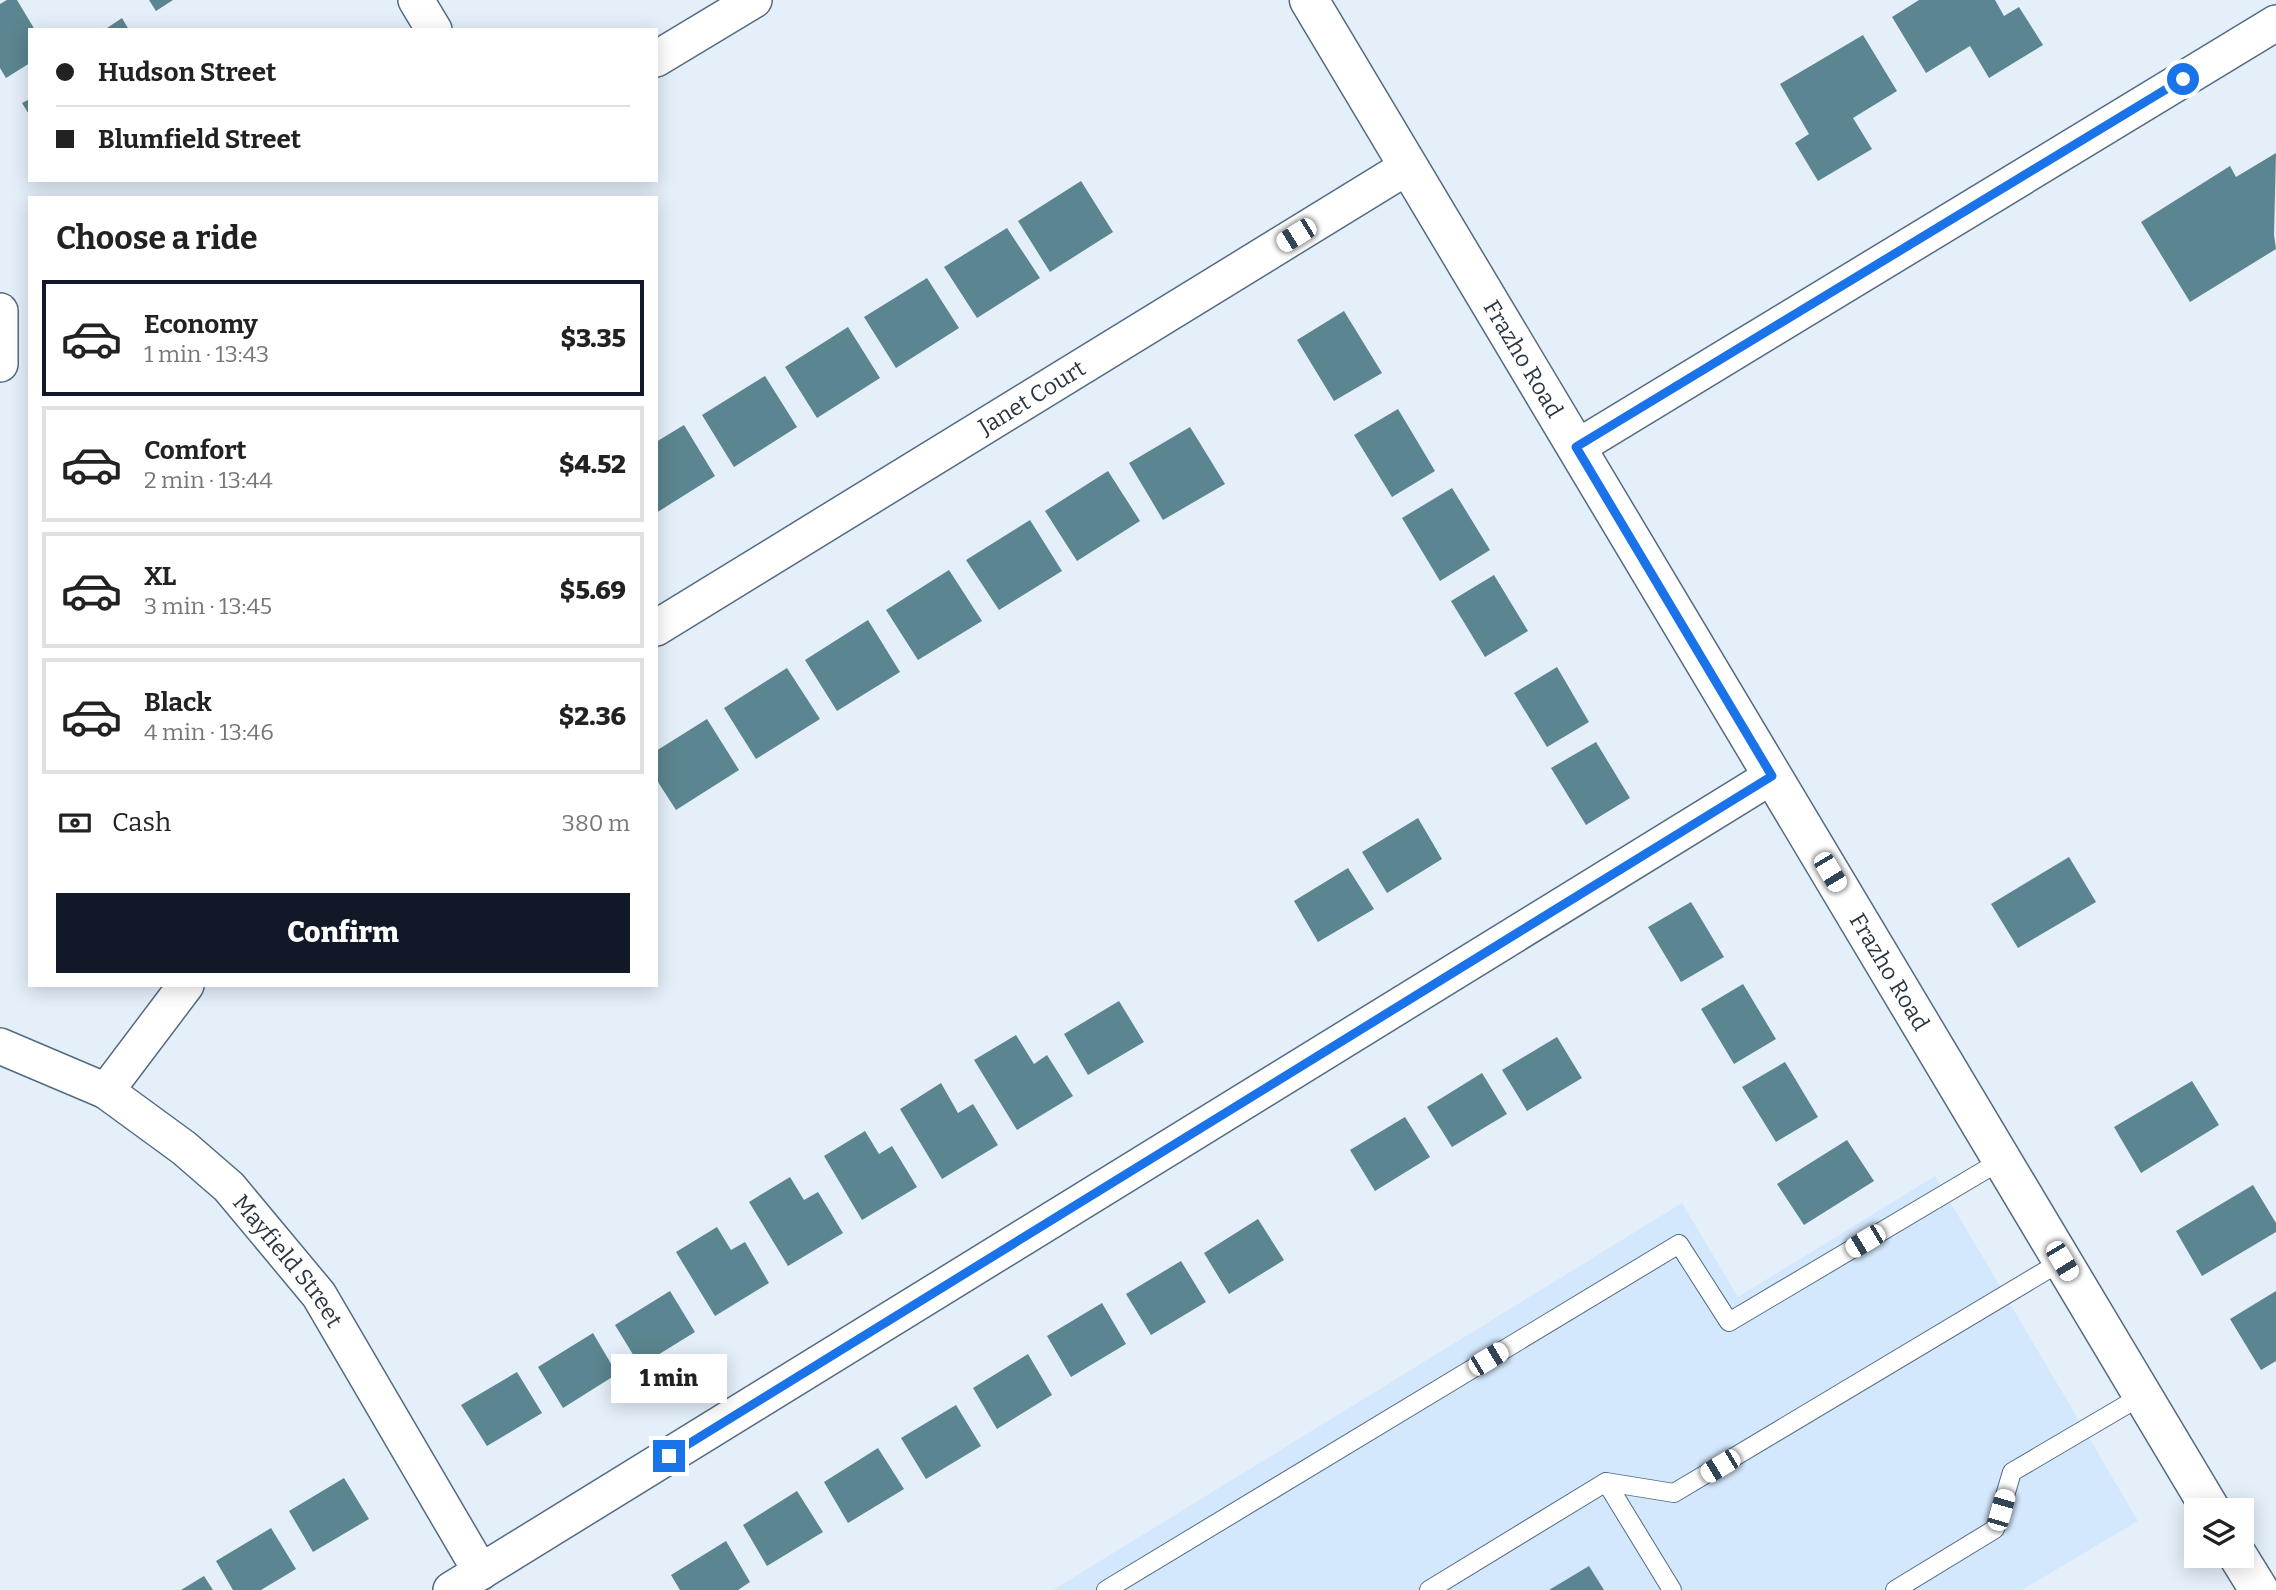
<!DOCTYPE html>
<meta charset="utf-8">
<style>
:root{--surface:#fff;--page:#f2f2f2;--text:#222;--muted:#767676;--line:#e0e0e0;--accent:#111827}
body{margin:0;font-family:Bitter,serif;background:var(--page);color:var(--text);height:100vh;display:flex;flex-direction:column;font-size:26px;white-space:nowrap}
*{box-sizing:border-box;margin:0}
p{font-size:23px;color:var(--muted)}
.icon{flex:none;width:38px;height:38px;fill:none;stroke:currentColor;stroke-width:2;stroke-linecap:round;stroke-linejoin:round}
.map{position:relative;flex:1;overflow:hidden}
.sheet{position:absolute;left:28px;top:196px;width:630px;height:791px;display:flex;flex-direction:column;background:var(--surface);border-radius:0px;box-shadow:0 4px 18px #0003}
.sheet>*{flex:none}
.top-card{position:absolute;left:28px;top:28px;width:630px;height:154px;border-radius:0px;box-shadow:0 4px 18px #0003;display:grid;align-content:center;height:154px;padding:0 28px;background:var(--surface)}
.buttons{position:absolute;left:2184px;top:1498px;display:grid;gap:14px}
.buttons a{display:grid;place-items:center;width:70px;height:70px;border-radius:0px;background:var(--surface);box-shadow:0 4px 18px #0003;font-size:35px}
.end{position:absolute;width:32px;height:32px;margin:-16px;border:9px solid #1a73e8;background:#fff;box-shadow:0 0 0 4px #fff}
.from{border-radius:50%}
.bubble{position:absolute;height:49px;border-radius:0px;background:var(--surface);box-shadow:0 4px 18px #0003;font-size:23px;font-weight:800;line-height:49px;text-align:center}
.car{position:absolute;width:21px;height:42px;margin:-21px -10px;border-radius:9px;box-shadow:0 0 5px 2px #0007;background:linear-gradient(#fff 24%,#345 0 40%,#fff 0 76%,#345 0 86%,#fff 0)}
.top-card b{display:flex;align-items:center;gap:24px;height:66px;font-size:26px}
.top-card b+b{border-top:2px solid var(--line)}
.top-card i{width:18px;height:18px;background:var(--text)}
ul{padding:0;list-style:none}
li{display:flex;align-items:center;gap:21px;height:116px;margin:0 14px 10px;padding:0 14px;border:4px solid var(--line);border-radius:0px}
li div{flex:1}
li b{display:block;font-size:26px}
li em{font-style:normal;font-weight:800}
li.on{border-color:var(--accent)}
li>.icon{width:63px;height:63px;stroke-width:1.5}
h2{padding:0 28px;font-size:32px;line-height:84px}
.pay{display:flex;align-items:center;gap:18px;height:77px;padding:0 28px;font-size:26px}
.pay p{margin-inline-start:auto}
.primary-button{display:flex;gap:14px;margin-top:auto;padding:14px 28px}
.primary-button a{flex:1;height:80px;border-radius:0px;background:var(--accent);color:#fff;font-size:28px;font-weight:800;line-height:80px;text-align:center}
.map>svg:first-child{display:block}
.built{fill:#d4e8fd}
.building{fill:#5b8590}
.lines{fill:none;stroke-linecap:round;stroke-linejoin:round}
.lane-casing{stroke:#526b83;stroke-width:20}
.street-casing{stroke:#526b83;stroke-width:38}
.secondary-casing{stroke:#526b83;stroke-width:41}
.lane{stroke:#fff;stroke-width:18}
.street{stroke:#fff;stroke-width:35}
.secondary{stroke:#fff;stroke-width:38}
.route{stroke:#1a73e8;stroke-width:9}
.labels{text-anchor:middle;stroke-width:6;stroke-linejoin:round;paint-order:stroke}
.street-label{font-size:23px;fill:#2a3540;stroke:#fff}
</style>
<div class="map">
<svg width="2276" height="1590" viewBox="0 0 2276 1590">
<rect width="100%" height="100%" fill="#e4effa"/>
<!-- built -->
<path class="built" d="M1935,1176L2138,1521L2022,1590H1053L1682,1203L1738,1297Z"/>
<!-- building -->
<path class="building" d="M7,0H17L35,30H30V63L6,78L0,68V4Z
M149,0H173L156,11Z
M1919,0H1995L2004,16L2019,7L2043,45L1989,78L1970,46L1926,73L1892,17Z
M122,18L129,30H104Z
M1863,35L1897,91L1853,118L1872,149L1818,181L1795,143L1809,134L1780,84Z
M30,99V116L22,103Z
M2276,153L2274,235L2276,249L2190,302L2141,222L2230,166L2236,177Z
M1081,181L1113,232L1050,272L1018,221Z
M1007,228L1040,278L977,318L944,267Z
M927,278L959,328L896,368L864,317Z
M1344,311L1382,373L1334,401L1297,340Z
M848,327L880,378L817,418L785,367Z
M765,376L797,427L734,467L702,415Z
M1398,409L1435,471L1392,497L1354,435Z
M684,425L715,476L656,513V442Z
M1190,427L1225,484L1163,520L1129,463Z
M1108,471L1140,521L1077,561L1045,511Z
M1452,488L1490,550L1440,581L1402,518Z
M1030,520L1062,571L999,610L966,560Z
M949,570L982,621L918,660L886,610Z
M1494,575L1528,631L1485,657L1451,601Z
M868,620L900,672L837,711L805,660Z
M1557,667L1589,722L1547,747L1514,693Z
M787,668L820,719L756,759L724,708Z
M707,719L739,770L676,810L656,779V751Z
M1596,742L1630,798L1586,825L1551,768Z
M1418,818L1442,859L1387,893L1362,852Z
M2069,857L2096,902L2018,948L1991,904Z
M1348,868L1374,909L1318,942L1294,901Z
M1691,902L1724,957L1681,982L1648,927Z
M1743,984L1776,1039L1734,1064L1701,1009Z
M1119,1001L1144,1042L1088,1075L1064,1034Z
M1016,1035L1034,1064L1047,1055L1073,1096L1017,1130L974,1060Z
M1557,1037L1582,1078L1527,1111L1502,1070Z
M1785,1062L1818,1117L1776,1142L1742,1087Z
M1482,1073L1507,1114L1452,1147L1427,1107Z
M2192,1081L2219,1125L2141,1173L2114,1127Z
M941,1083L958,1113L973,1104L998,1145L942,1179L900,1109Z
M1405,1117L1430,1157L1375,1191L1350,1150Z
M865,1131L879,1154L892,1146L917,1187L862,1220L824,1156Z
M1847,1140L1874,1181L1804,1225L1777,1184Z
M790,1177L804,1200L818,1192L843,1233L788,1266L749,1202Z
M2253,1185L2276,1223V1232L2202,1276L2176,1231Z
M1258,1219L1284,1260L1229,1294L1204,1253Z
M717,1227L731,1250L745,1242L769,1283L715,1316L676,1252Z
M1181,1261L1206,1302L1151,1335L1126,1294Z
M670,1291L695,1332L640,1366L615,1325Z
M2276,1291V1361L2261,1370L2230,1319Z
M1102,1303L1126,1344L1071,1377L1047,1336Z
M593,1333L617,1374L563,1408L538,1367Z
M1028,1354L1052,1395L997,1429L973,1388Z
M517,1372L542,1413L487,1446L461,1405Z
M956,1405L981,1446L926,1479L901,1438Z
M878,1448L904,1489L848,1523L824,1482Z
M344,1478L369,1519L313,1552L289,1511Z
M797,1491L823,1532L767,1566L743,1525Z
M271,1528L296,1569L261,1590H233L216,1561Z
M726,1541L750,1582L738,1590H680L671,1575Z
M1589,1566L1604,1590H1549Z
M204,1576L213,1590H181Z"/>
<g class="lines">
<!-- lane casing -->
<g class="lane-casing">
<path id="lane" d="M1606,1482L1672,1590
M1106,1590L1679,1244L1729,1322L2002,1160
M1429,1590L1606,1482L1674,1493L2062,1261
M1895,1590L1995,1529L2012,1472L2143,1395"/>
</g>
<!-- street casing -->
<g class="street-casing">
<g id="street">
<path d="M416,0L434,30"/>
<path d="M656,59L754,0"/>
<path d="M0,311V364"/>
<path d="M1576,448L2276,23"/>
<path id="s1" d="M656,628L1407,167"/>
<path id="s2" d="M0,1046L106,1091L184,1148L229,1187L319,1295L481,1572"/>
<path d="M106,1091L186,985"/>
<path d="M451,1590L1772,776"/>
</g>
</g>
<!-- secondary casing -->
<g class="secondary-casing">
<g id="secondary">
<path id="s3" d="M1309,0L2211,1510"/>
<path d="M2238,1556L2259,1590"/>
</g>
</g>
<!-- lane -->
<use href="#lane" class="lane"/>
<!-- street -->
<use href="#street" class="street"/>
<!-- secondary -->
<use href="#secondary" class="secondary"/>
</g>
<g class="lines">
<!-- route -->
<path class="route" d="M669,1456L1772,776L1576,447L2183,79"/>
</g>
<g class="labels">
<!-- street labels -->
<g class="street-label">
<text dy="8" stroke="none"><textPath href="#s3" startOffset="418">Frazho Road</textPath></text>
<text dy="8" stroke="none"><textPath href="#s1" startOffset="441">Janet Court</textPath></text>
<text dy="8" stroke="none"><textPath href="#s3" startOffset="1132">Frazho Road</textPath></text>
<text dy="8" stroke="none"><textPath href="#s2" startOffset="366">Mayfield Street</textPath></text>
</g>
</g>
</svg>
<div class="buttons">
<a><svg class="icon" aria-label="layers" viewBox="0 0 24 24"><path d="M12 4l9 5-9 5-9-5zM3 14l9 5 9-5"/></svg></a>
</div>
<i class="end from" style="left:2183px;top:79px"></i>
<i class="end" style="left:669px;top:1456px"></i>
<div class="bubble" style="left:611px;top:1354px;width:116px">1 min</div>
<i class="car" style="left:1296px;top:235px;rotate:238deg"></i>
<i class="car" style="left:1830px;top:872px;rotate:149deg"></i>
<i class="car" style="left:1865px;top:1241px;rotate:239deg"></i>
<i class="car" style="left:2062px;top:1261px;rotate:149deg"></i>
<i class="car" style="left:1488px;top:1359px;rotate:59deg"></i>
<i class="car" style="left:1720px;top:1466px;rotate:239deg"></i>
<i class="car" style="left:2001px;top:1510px;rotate:16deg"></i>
<div class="top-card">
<b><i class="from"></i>Hudson Street</b>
<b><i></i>Blumfield Street</b>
</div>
<section class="sheet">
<h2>Choose a ride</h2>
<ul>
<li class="on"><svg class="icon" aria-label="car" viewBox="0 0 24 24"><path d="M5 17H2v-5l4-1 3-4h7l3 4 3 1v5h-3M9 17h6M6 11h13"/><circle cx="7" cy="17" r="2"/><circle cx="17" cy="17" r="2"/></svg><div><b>Economy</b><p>1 min · 13:43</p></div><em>$3.35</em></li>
<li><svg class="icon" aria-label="car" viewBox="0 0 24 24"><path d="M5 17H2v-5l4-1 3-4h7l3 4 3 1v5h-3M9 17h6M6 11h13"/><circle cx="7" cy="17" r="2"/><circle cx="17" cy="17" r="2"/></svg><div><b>Comfort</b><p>2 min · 13:44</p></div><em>$4.52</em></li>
<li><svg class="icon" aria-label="car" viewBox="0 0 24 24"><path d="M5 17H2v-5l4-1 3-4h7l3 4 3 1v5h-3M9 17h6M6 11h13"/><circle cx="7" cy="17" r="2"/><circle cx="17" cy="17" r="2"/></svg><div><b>XL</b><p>3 min · 13:45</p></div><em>$5.69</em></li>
<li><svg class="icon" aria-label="car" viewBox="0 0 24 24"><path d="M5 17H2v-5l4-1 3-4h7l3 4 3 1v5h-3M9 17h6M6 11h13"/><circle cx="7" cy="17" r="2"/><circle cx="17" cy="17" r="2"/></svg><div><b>Black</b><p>4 min · 13:46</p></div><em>$2.36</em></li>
</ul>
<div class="pay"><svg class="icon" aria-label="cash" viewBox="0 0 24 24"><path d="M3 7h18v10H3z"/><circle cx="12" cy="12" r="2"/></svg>Cash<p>380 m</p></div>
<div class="primary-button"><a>Confirm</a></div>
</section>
</div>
